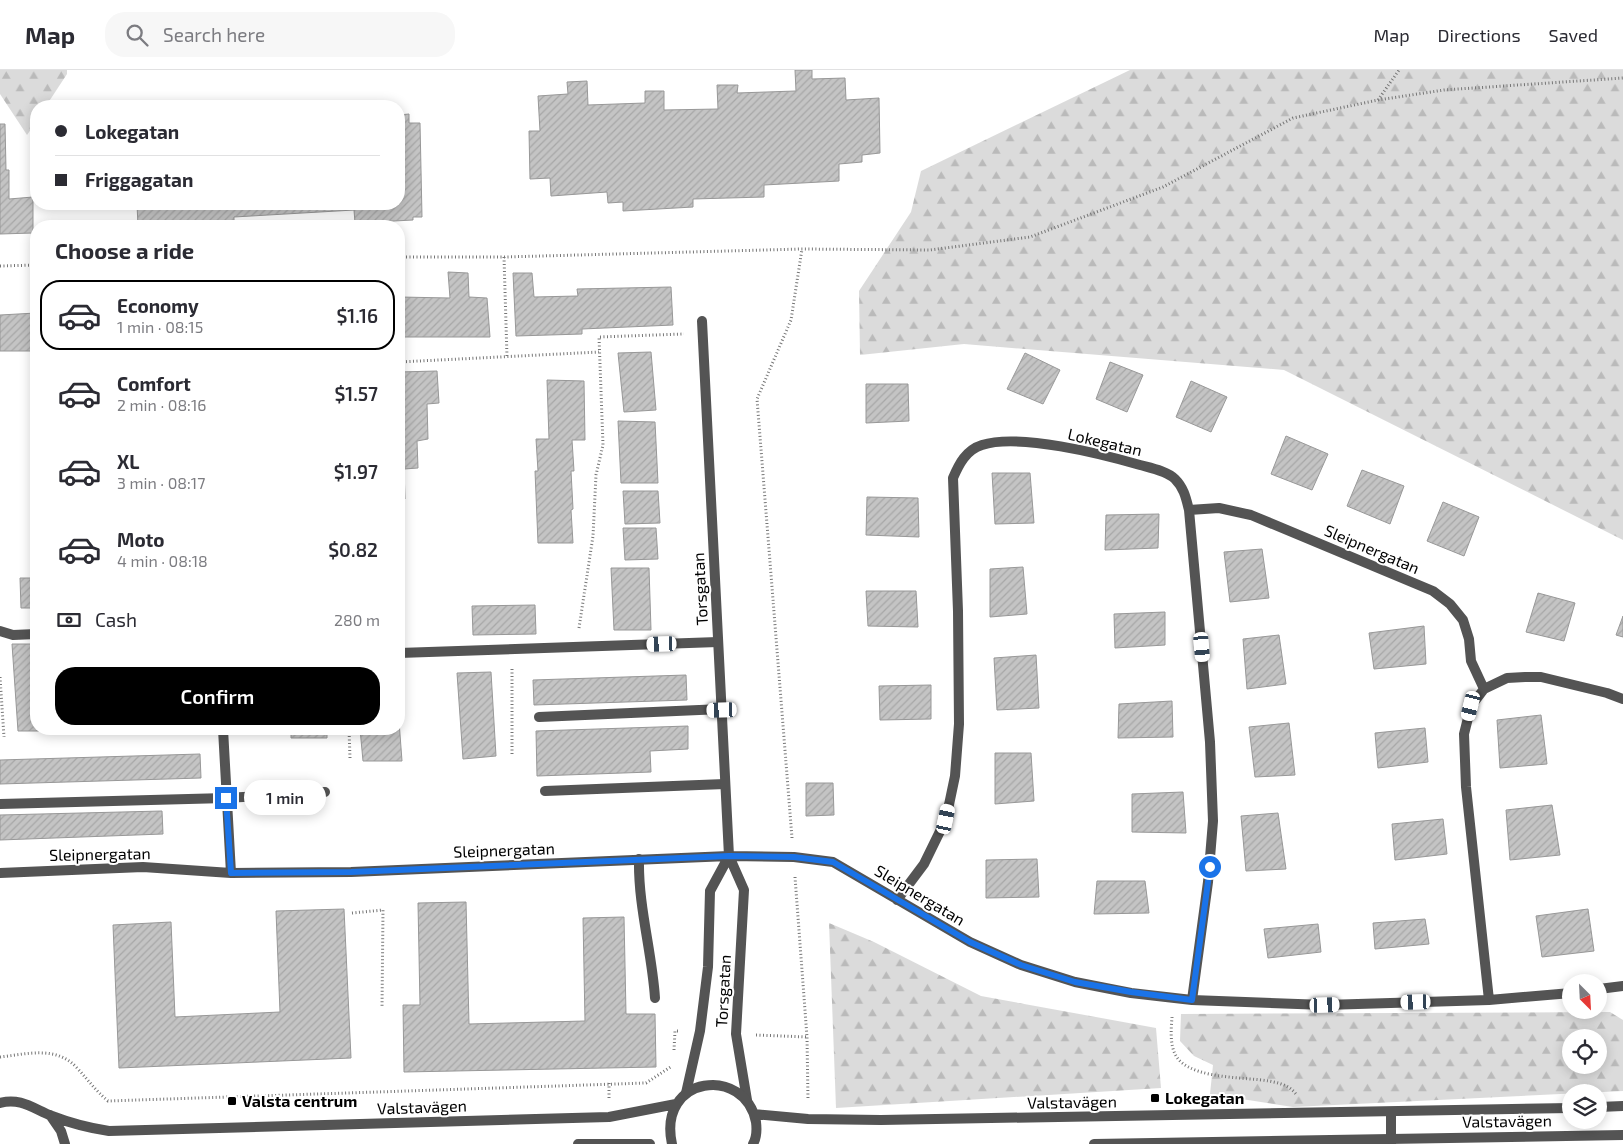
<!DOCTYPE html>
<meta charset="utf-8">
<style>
:root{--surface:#fff;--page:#f7f7f7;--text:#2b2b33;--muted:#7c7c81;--line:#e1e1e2;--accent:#000}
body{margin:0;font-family:"Exo 2",sans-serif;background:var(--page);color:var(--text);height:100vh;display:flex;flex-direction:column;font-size:19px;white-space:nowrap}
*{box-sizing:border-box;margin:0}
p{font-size:16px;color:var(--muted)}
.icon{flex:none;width:28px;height:28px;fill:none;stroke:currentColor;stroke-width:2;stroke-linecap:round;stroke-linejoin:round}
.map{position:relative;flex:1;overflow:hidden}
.sheet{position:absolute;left:30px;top:150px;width:375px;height:515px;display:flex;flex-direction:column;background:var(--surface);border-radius:20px;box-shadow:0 2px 12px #0003}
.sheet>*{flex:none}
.hud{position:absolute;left:30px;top:30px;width:375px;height:110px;border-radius:20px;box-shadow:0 2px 12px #0003;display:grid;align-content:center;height:110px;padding:0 25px;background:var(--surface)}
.needle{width:32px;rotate:156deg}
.fabs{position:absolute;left:1562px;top:904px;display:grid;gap:10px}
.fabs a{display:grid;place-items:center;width:45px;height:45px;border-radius:50%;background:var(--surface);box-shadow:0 2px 12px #0003;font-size:25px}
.end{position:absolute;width:22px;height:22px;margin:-11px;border:6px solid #1a73e8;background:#fff;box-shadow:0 0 0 2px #fff}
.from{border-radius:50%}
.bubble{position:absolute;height:35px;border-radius:18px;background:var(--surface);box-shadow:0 2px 12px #0003;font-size:16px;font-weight:600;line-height:35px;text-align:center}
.car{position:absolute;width:15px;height:30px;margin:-15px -8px;border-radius:6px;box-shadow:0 0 4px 1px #0007;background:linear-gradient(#fff 24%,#345 0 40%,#fff 0 76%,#345 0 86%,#fff 0)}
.hud b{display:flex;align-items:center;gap:18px;height:48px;font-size:19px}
.hud b+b{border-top:1px solid var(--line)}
.hud i{width:12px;height:12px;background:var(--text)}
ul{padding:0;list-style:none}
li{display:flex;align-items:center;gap:15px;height:70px;margin:0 10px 8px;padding:0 15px;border:2px solid transparent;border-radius:20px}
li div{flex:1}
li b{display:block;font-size:19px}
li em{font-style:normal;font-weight:600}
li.selected{border-color:var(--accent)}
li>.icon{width:45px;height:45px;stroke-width:1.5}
h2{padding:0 25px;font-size:22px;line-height:60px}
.pay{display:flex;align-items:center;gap:12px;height:55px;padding:0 25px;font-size:19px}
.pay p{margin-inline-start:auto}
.cta{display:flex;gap:10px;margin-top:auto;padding:10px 25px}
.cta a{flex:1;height:58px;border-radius:20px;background:var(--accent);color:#fff;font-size:20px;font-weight:600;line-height:58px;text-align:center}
header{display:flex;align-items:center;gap:30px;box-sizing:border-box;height:70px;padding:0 25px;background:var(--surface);border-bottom:1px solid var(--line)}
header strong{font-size:24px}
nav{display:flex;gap:28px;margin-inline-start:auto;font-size:18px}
.search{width:350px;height:45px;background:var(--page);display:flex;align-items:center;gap:12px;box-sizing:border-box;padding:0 18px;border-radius:20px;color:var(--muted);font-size:19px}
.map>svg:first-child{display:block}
.forest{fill:url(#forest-firs);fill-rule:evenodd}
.building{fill:url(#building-hatch);stroke:#989898}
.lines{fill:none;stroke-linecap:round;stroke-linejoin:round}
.path{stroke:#767676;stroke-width:3;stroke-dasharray:1 2.5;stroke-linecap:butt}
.service{stroke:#545454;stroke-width:10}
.minor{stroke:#545454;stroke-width:10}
.tertiary{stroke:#545454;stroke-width:10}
.route{stroke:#1a73e8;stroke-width:6}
.poi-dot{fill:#000;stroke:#fff;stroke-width:2}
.labels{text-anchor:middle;stroke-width:4;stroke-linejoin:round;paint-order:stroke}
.street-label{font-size:16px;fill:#000;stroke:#fff}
.poi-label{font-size:16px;font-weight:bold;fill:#000;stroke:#fff;text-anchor:start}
</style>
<header>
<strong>Map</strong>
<div class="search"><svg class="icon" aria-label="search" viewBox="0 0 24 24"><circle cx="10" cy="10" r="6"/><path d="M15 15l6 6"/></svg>Search here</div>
<nav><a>Map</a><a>Directions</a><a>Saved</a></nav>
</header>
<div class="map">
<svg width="1623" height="1074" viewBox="0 0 1623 1074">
<defs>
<pattern id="forest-firs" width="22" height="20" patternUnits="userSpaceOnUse" patternTransform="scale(1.25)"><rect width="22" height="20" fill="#dbdbdb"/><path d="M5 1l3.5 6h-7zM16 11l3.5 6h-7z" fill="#bababa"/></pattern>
<pattern id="building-hatch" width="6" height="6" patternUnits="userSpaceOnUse" patternTransform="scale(1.25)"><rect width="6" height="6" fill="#c4c4c4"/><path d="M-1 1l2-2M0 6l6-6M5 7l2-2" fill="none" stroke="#a7a7a7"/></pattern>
</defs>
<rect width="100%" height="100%" fill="#fff"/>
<!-- forest -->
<path class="forest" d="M0,0H67V4L46,36H36V52L27,65L0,24Z
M1130,0H1623V470L1284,300L964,274L860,285L859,221L911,142L921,101Z
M829,853L874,872L981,926L1156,958L1161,1018L836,1038Z
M1610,942L1623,950V1021L1293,1037L1210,1024L1213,995L1194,986L1180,971L1181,944ZM1571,968H1599V995H1571Z"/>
<!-- building -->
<path class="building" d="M795,0H812V9L845,8L846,30L879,28L880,83L862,85V92L839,94V111L764,115V127L693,129V137L623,141V132L608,133L607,122L551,126L550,108L530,109L529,61H540L538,26L568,24L567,12L587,11L588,35L645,33V21H664V40L718,39L717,15H738L737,23L796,21Z
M409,44V53H420L422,147H413V150L355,153L354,140L234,147V152L217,153V156H138L137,134H399V45Z
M0,54H5L6,100H9V129L33,127V163L0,164Z
M448,202L468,203L469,227L487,228L490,267H399V227L450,228Z
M513,203H532L534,227L578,226L577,219L671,217L673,255L582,259V264L516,266Z
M36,243V281H0V245Z
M651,282L656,340L624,342L618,283Z
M1025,283L1060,300L1043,334L1007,319Z
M1110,292L1143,305L1127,342L1096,329Z
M437,301L439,333L427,334L428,369L417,371L418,398L404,399L405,429L399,428V302Z
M547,310L584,311L585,370H572L574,401H571L573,439L571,440L573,473H538L535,401H538L536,369H549Z
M1191,311L1227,327L1211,362L1176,347Z
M866,314H908L909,351L866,353Z
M618,351L655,352L658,413H621Z
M1286,366L1328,384L1312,420L1271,404Z
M1362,400L1404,416L1390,454L1347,436Z
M992,403H1030L1034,453L995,454Z
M623,421H658L660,453L625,454Z
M867,427L918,428L919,467L866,465Z
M1443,432L1479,447L1464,486L1427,471Z
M1159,444L1158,478L1105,480L1106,445Z
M623,458H656L658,489L625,490Z
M1262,479L1269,528L1230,532L1224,482Z
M1023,497L1027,544L990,547V499Z
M611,498H649L651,560H614Z
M20,508H36V538H21Z
M866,521H916L918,557L868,556Z
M1538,523L1575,533L1564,571L1526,562Z
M535,535L536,564L473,565L472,536Z
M1165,542V575L1115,578L1114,544Z
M1623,546V567L1616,565Z
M1424,556L1426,594L1374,599L1369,563Z
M1279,565L1286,614L1247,619L1243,569Z
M12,574H36V659H56V661H18Z
M1036,585L1039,638L997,640L994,588Z
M491,602L496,686L463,689L457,603Z
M686,605L687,630L534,635L533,610Z
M931,615V649L880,650L879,616Z
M1172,631L1173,667L1118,668L1119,634Z
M1541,645L1547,694L1500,698L1497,650Z
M399,651L402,691H363L360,659H399Z
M1289,653L1295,705L1255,707L1249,657Z
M688,656V679L650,681L651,702L537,706L536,661Z
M1425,658L1428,692L1378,698L1375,663Z
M291,659H327V668H291Z
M995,683H1031L1034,731L995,734Z
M200,684L201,708L0,714V690Z
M806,713H833L834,745L806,746Z
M1183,722L1186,763L1132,762V724Z
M1552,735L1560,785L1510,790L1506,740Z
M162,741L163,764L0,770V745Z
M1278,743L1286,799L1246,801L1241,746Z
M1443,749L1447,784L1395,790L1392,754Z
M1037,789L1039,827L986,828V790Z
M1097,811H1145L1149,843L1094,844Z
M466,832L469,954L585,951L583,848L624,847L626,944H655L656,997L404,1002L403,935H420L418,833Z
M344,839L351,988L119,998L113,855L171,852L175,947L280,942L276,841Z
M1588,839L1594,881L1542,887L1536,846Z
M1425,849L1429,874L1375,879L1373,853Z
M1318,854L1321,882L1268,888L1264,859Z"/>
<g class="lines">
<!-- path -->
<path class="path" d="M1378,30L1399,0
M399,187H504L802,179L930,180L1030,167L1163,117L1293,48L1378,30L1444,20L1623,8
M504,187L507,287
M0,196L36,195
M399,292L599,282
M579,558L593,466L596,405L603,375L599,267L684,264
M0,607L4,667
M349,659L350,688
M512,684V598
M792,768L757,329L791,250L802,179
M795,807L807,967L808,1030
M352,843L383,840L382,938
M1172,947C1171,961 1169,980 1180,991C1199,1009 1244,1007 1269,1011C1279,1013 1289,1015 1296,1024
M756,965L807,967
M674,980L675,961H679
M0,987C28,984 57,975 78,999C89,1011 95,1020 108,1031L646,1013L672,996
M609,1013V1028"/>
<!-- service -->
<path class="service" d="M0,561L13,565L36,564
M399,583L718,572
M539,647L722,639
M545,721L725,714
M0,734L226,728L325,722
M639,789C638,836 652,882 655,928
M1391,1074V1042"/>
<!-- minor -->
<path class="minor" d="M702,251L729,786L744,820L736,964L747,1030
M1189,440L1219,438L1251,445L1433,521L1450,534L1463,550L1469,569L1471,591L1484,619
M223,659L231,803
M0,803L143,797L231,803L351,802L729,786L794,787L833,792L970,872L1021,895L1075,912L1131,923L1192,930L1325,935L1489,930L1571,923
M897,830L924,794L946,749L955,706L959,654L958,541L953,408C959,394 966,380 982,375C1019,363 1102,384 1140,395C1151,398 1167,401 1175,409C1184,418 1186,428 1189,440L1210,672L1213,751L1208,812L1192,930
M1599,919L1623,916
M1489,930L1466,717L1464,664L1471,636L1484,619L1507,608L1525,607H1541L1607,623L1623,629
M686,1023L700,961L708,897L710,821L729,786"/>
<!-- tertiary -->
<path class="tertiary" d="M0,1033C20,1027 34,1039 52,1046C70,1053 89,1058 109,1061L609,1047L676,1034
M1599,1037L1623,1036
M754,1044L808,1049L881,1050L1571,1038
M50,1045L61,1061L65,1074
M578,1074H650
M672,1074C657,1005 745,995 756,1052C757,1060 757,1067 753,1074
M1094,1074L1623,1065"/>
</g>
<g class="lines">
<!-- route -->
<path class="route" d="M226,728L231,803L351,802L729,786L794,787L833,792L970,872L1021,895L1075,912L1131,922L1192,930L1210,797"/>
</g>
<!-- markers -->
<g class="poi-dot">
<rect x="1150" y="1023" width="10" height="10" rx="2.5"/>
<rect x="227" y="1026" width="10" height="10" rx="2.5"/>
</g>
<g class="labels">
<!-- street labels -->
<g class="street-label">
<text transform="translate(1105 372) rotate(13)" y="6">Lokegatan</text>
<text transform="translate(1372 479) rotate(23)" y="6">Sleipnergatan</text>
<text transform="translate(700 519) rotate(-93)" y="6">Torsgatan</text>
<text transform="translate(504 780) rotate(-2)" y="6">Sleipnergatan</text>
<text transform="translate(100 784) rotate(-1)" y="6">Sleipnergatan</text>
<text transform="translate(920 825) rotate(31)" y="6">Sleipnergatan</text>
<text transform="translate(723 921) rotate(-87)" y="6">Torsgatan</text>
<text transform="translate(1072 1032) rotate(-1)" y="6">Valstavägen</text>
<text transform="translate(422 1037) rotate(-2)" y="6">Valstavägen</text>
<text transform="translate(1507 1051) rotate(-1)" y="6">Valstavägen</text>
</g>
<!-- poi labels -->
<g class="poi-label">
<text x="1165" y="1034">Lokegatan</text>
<text x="242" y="1037">Valsta centrum</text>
</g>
</g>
</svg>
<div class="fabs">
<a><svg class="needle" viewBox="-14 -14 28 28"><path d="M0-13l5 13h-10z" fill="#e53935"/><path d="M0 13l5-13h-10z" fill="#7c7c81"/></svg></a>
<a><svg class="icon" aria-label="locate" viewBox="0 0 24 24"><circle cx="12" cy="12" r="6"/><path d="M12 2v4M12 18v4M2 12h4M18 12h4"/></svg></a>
<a><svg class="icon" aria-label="layers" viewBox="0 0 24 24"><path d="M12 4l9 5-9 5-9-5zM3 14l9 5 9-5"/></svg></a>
</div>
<i class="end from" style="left:1210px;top:797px"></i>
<i class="end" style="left:226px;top:728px"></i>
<div class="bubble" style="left:244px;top:710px;width:82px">1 min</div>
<i class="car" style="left:662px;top:574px;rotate:268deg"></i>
<i class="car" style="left:1202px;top:577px;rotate:175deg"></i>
<i class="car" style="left:1471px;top:636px;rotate:194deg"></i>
<i class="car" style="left:722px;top:640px;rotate:268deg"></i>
<i class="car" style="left:946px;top:749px;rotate:12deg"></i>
<i class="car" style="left:1416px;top:932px;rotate:268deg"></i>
<i class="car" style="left:1325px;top:935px;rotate:88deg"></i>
<div class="hud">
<b><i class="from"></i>Lokegatan</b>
<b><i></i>Friggagatan</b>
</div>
<section class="sheet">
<h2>Choose a ride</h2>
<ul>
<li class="selected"><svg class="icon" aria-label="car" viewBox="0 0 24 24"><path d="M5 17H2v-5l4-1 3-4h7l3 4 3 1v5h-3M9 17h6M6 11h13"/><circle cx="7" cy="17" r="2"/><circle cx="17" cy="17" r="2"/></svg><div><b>Economy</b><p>1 min · 08:15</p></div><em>$1.16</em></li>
<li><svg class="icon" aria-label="car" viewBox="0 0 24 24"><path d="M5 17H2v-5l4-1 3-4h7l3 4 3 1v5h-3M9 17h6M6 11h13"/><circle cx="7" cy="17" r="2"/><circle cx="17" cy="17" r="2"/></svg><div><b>Comfort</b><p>2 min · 08:16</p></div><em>$1.57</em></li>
<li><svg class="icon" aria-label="car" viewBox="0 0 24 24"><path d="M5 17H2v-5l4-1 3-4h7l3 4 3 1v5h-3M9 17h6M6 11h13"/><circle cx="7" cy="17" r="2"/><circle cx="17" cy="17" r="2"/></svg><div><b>XL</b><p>3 min · 08:17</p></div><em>$1.97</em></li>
<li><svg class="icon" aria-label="car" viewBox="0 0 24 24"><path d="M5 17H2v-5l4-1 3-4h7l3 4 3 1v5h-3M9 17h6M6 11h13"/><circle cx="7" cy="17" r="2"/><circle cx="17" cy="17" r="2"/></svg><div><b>Moto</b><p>4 min · 08:18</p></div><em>$0.82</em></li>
</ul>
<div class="pay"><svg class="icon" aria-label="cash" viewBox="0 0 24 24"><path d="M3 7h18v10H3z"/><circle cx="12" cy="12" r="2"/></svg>Cash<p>280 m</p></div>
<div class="cta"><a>Confirm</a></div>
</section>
</div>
